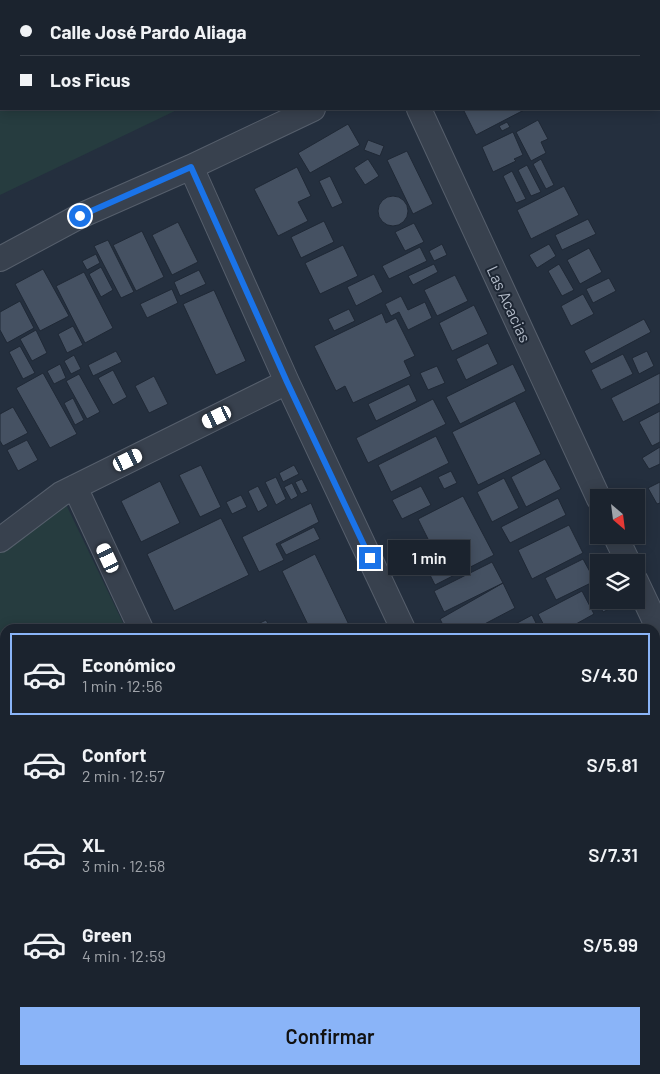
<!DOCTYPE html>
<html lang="es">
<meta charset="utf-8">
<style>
:root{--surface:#1b232e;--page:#242b36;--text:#f1f3f6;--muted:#a0a4aa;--line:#39404a;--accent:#8ab4f8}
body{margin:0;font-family:Barlow,sans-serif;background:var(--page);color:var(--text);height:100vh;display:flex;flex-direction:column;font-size:19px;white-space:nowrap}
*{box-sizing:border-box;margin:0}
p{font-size:16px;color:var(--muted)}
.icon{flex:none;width:28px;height:28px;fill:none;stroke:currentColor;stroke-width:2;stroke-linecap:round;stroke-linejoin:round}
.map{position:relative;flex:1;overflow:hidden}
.panel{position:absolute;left:0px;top:624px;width:660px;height:451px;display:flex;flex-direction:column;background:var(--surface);border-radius:15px 15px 0 0;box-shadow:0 2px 12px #0003,0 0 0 1px var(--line)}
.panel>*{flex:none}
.banner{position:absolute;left:0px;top:0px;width:660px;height:110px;box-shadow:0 2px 12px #0003,0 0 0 1px var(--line);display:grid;align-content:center;height:110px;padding:0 20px;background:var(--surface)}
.needle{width:32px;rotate:152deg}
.controls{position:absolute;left:590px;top:489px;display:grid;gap:10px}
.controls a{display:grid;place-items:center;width:55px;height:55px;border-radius:0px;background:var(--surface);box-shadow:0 2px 12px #0003,0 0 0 1px var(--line);font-size:25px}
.end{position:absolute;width:22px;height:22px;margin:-11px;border:6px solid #1a73e8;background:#fff;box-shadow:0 0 0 2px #fff}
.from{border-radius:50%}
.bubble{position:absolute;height:35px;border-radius:0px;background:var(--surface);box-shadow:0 2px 12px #0003,0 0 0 1px var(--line);font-size:16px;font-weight:600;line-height:35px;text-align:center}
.car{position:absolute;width:15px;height:30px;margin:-15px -8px;border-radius:6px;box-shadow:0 0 4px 1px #0007;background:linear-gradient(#fff 24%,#345 0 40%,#fff 0 76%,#345 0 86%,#fff 0)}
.banner b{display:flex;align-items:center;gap:18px;height:48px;font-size:19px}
.banner b+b{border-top:1px solid var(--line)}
.banner i{width:12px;height:12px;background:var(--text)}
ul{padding:9px 0 0;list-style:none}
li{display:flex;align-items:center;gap:15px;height:82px;margin:0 10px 8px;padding:0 10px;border:2px solid transparent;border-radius:0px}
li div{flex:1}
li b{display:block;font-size:19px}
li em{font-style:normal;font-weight:600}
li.on{border-color:var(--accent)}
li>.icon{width:45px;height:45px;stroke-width:1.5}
.action{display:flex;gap:10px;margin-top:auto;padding:10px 20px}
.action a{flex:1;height:58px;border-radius:0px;background:var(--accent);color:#111;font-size:20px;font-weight:600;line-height:58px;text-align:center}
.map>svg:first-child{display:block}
.green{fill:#263c3f}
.building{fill:#455162;stroke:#1f2835}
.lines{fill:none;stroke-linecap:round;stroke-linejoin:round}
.street-casing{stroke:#565f6c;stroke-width:26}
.primary-casing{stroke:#414a57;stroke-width:30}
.street{stroke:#38414e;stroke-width:24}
.primary{stroke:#56606e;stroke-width:28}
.route{stroke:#1a73e8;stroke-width:6}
.labels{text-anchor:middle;stroke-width:4;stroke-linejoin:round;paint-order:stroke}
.street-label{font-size:16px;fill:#b4bcc9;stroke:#1d2633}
</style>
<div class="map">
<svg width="660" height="1074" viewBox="0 0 660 1074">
<rect width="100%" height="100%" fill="#242f3e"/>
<!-- green -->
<path class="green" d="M0,0H404L1,1V109H179L0,195Z
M61,494L126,629H5V878L0,876V540Z"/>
<!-- building -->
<path class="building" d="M0,0H189L1,1L0,75Z
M463,109H526L476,135Z
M538,120L548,139L541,142L546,153L531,161L516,132Z
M507,122L510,127L502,131L499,126Z
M348,124L360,145L310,173L298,153Z
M513,132L523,155L514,159L516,161L493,172L482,147Z
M368,140L384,146L380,156L364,150Z
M407,151L433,204L413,214L387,160Z
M368,159L379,176L365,185L354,168Z
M541,159L554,185L546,189L533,164Z
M527,165L541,192L531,196L518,170Z
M297,167L311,196L298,202L308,221L278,236L254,189Z
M512,171L526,199L516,203L503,176Z
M330,176L343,203L332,208L319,181Z
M564,186L579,215L531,239L517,210Z
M378 211a15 15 0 1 1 30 0a15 15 0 1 1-30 0Z
M588,219L596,234L562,250L555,235Z
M324,221L334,242L301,258L291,237Z
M178,222L198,262L172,275L152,235Z
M414,223L424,242L405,251L395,232Z
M142,231L164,277L136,291L113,245Z
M108,240L134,292L121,298L94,246Z
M442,244L447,255L434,261L429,251Z
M549,244L556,256L537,268L529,255Z
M343,245L358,276L320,294L305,263Z
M420,247L427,261L389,279L382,266Z
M589,248L602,272L580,284L567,260Z
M96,254L100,263L87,270L82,261Z
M434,264L438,272L413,285L408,276Z
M559,264L574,290L562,296L548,271Z
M101,267L113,290L101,297L89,274Z
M43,269L69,316L40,331L15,284Z
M199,270L206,284L180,296L174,282Z
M84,272L113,328L85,343L56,286Z
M374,274L383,292L356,306L347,287Z
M455,275L468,301L437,316L424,290Z
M609,278L616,291L593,303L586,289Z
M172,289L178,303L147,318L140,304Z
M214,290L246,361L216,375L183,304Z
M583,294L594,314L571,326L561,306Z
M401,296L408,310L425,302L432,318L408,330L399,312L391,316L385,304Z
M20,301L34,328L7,343L0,330V312Z
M474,305L488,334L452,351L439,323Z
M349,309L355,321L334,331L328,319Z
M382,313L386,323L396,318L415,356L404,361L411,376L353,403L345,386L336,391L314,346Z
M644,319L651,332L591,364L584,351Z
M73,326L83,345L67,353L58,334Z
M36,330L47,353L32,361L20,339Z
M488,343L498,364L466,380L456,359Z
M20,346L35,373L23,379L9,352Z
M116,351L122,362L93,376L88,365Z
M647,351L654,366L639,374L632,358Z
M623,354L633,374L601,390L591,370Z
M74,355L81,369L71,374L64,361Z
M60,364L66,378L54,384L47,371Z
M513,364L526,391L460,424L446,397Z
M437,366L445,383L428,390L420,373Z
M113,370L127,397L113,405L98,378Z
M43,373L77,434L50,448L16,388Z
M660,373V403L623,422L611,398Z
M79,374L100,412L87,419L66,381Z
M154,376L168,404L149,413L135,386Z
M409,384L417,401L376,421L368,404Z
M73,398L84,420L75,425L64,403Z
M433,399L446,424L368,463L356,438Z
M515,401L541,454L478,485L452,432Z
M13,407L28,433L3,446L0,441V414Z
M660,411V442L652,446L639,422Z
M436,436L449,463L391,492L378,465Z
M27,440L38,460L18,471L7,450Z
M660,447V464L649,469L642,458Z
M545,459L561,489L526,507L511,477Z
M201,465L221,507L200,517L179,475Z
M294,465L299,474L283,482L279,473Z
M451,471L457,483L444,489L438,477Z
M276,477L286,499L276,505L265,482Z
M504,478L519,508L492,522L477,492Z
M302,479L308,491L301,494L295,482Z
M160,481L180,523L141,542L121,501Z
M660,482V503L657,504L648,488Z
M292,483L298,496L291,500L284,487Z
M258,486L268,506L258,512L248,491Z
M421,486L431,505L402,519L392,500Z
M241,495L247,507L232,514L226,502Z
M463,496L494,555L435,585L419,553L432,547L418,519Z
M558,498L566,515L510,543L501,527Z
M311,503L319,522L276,544L284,560L259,572L242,537Z
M221,518L249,575L174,611L147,554Z
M569,525L583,553L532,579L518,550Z
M314,527L320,539L286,555L280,544Z
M315,554L351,629H310L282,571Z
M583,559L595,581L556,600L545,578Z
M492,562L503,583L444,612L434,591Z
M503,583L515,608L475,629H445L440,619Z
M582,591L594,614L567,629H546L538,614Z
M599,598V600H614L617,605L603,612L597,599Z
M532,615L539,629H506Z
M266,620L271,629H248Z
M660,718V736L655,739V720Z
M660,743V783L655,785V745Z
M660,787V818L655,820V789Z
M660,823V852L656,854L655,826Z
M660,860V892L655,884V881L658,880L655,875V863Z
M660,912V934L655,937V915Z
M0,932L5,934V979L0,993Z
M660,962V991L658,992L660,995V1008L655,1011V965Z
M0,1042L5,1044L4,1073L0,1071Z
M10,1070H44L43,1074H8Z
M63,1070H86L85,1074H61Z
M99,1070H151L150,1074H98Z
M166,1070H167L185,1074H165Z
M229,1070H264V1072H229Z
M393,1070H409L411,1074H384Z
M428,1070H471L472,1073L420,1074Z
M494,1070H530L531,1074H496Z"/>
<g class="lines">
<!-- street casing -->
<g class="street-casing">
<path id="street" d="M533,1L535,0
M419,109L599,499
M191,167L287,382L403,629
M0,259L80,216L191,167L313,109
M75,487L141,629
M615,535L628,562
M0,540L61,494L287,382
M636,581L660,632
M0,876L5,878
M599,1074L607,1070"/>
</g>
<!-- primary casing -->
<g class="primary-casing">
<path id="primary" d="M642,0V1
M659,37L660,39"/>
</g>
<!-- street -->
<use href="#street" class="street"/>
<!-- primary -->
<use href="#primary" class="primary"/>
</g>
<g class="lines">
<!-- route -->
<path class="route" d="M80,216L191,167L287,382L370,558"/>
</g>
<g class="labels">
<!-- street labels -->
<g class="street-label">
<text transform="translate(509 304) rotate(65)" y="6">Las Acacias</text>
</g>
</g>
</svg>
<div class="controls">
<a><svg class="needle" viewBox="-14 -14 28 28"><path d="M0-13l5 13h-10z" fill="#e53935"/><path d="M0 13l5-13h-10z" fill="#a0a4aa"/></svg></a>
<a><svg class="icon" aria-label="layers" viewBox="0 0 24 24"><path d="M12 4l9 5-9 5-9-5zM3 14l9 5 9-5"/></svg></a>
</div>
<i class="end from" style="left:80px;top:216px"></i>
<i class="end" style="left:370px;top:558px"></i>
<div class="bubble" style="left:388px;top:540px;width:82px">1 min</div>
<i class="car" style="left:217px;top:417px;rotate:244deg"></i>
<i class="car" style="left:128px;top:460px;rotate:64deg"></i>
<i class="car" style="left:108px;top:558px;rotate:335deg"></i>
<div class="banner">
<b><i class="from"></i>Calle José Pardo Aliaga</b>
<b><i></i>Los Ficus</b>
</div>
<section class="panel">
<ul>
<li class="on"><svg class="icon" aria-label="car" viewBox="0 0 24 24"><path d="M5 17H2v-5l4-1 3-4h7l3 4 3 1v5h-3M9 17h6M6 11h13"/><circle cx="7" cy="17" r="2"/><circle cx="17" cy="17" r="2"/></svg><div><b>Económico</b><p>1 min · 12:56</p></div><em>S/4.30</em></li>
<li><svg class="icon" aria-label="car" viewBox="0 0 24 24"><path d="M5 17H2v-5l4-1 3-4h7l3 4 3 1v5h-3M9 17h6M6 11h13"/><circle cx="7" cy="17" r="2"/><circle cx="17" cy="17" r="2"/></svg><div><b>Confort</b><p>2 min · 12:57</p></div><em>S/5.81</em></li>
<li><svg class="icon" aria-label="car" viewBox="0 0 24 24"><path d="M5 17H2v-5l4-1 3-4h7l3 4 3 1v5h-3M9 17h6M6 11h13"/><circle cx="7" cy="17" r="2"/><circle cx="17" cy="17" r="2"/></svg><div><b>XL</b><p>3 min · 12:58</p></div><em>S/7.31</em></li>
<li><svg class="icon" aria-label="car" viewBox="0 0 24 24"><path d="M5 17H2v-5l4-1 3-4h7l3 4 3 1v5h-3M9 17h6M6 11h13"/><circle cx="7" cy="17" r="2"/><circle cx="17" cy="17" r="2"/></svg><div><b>Green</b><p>4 min · 12:59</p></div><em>S/5.99</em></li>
</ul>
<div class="action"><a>Confirmar</a></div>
</section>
</div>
